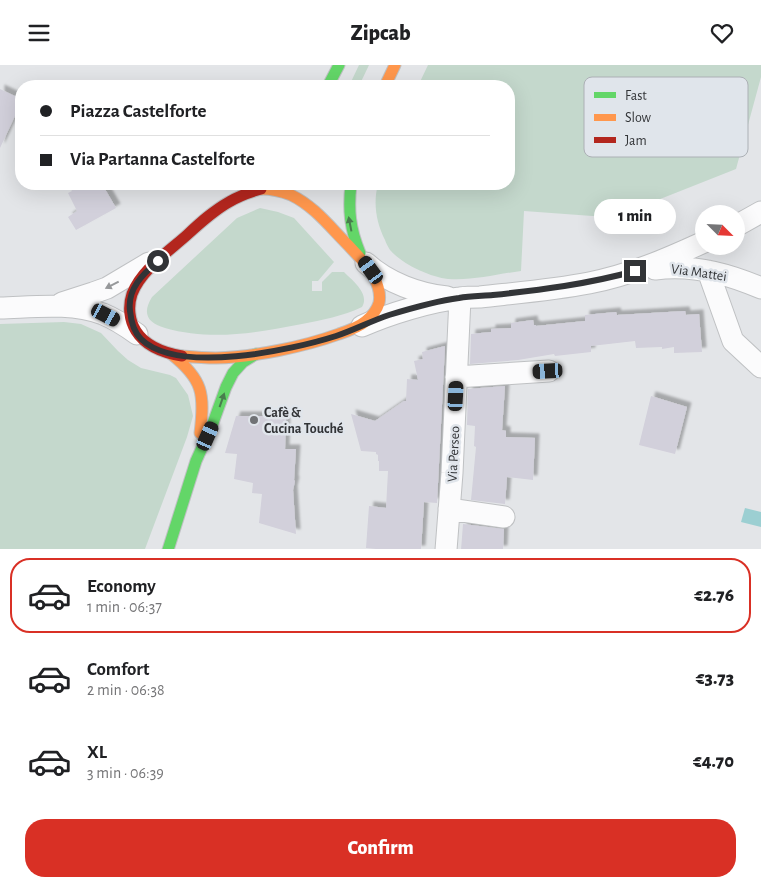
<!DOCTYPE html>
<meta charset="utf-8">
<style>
:root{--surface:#fff;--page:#f6f6f6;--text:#202124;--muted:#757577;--line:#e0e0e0;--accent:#d93025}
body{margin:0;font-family:"Alegreya Sans",sans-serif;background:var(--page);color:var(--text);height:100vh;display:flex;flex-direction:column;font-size:19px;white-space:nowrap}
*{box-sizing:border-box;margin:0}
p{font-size:16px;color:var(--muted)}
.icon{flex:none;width:28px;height:28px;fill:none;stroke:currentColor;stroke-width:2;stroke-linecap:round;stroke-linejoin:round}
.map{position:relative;height:484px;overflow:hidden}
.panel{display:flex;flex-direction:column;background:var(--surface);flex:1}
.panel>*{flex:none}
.banner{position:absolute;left:15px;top:15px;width:500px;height:110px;border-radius:20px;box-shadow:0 5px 20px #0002;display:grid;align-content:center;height:110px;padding:0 25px;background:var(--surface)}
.needle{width:32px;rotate:114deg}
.controls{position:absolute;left:695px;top:140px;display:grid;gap:10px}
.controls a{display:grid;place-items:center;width:50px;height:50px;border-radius:50%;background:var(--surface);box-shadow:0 5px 20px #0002;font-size:25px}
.end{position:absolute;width:22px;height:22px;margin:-11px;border:6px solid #323437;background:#fff;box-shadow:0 0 0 2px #fff}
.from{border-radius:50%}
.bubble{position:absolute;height:35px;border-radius:18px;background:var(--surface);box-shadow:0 5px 20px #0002;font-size:16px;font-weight:800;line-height:35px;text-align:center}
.car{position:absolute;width:15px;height:30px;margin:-15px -8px;border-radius:6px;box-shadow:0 0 4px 1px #0007;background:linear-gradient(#222 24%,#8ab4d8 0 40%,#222 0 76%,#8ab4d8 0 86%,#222 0)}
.banner b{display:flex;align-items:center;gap:18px;height:48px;font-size:19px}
.banner b+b{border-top:1px solid var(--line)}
.banner i{width:12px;height:12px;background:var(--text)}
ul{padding:9px 0 0;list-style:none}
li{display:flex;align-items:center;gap:15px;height:75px;margin:0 10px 8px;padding:0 15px;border:2px solid transparent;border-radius:20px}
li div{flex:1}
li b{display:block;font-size:19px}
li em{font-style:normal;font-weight:800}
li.current{border-color:var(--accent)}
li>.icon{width:45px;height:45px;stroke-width:1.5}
.primary-button{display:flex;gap:10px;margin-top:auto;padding:10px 25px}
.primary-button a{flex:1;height:58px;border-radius:20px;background:var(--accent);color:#fff;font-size:20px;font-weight:800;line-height:58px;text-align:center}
header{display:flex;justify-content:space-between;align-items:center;height:65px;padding:0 25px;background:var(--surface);font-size:22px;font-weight:800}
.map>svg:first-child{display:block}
.green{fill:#c4d8cc}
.water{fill:#9ccfd2}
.building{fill:#d2d0db;filter:url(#shadow)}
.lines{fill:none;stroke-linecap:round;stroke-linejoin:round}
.street-casing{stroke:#bfc1c3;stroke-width:23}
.fast-casing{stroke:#bfc1c3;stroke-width:13}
.slow-casing{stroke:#bfc1c3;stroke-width:13}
.jam-casing{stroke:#bfc1c3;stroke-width:13}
.street{stroke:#fbfbfc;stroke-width:21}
.fast{stroke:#63d668;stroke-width:11}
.slow{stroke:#ff974d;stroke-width:11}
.jam{stroke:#b3261e;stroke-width:11}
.oneway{fill:#487d4d}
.oneway2{fill:#96989a}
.route{stroke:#323437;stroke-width:6}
.poi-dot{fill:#707275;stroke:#e0e5eb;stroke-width:2}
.labels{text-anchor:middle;stroke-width:5;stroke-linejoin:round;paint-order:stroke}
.street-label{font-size:14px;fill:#323437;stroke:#e0e5eb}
.poi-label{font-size:14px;font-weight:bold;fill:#323437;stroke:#e0e5eb;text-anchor:start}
.key{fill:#e0e5eb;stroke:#acb0b5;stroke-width:1}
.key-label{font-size:14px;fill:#323437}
</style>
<header><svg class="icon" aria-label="menu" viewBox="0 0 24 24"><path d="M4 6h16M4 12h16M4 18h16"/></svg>Zipcab<svg class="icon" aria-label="heart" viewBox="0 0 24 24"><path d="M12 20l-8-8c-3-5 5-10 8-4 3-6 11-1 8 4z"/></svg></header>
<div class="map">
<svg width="761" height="485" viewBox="0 0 761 485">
<defs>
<filter id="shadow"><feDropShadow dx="4.5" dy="-4.5" stdDeviation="1" flood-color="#0004"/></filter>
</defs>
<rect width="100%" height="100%" fill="#e3e5e8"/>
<!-- green -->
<path class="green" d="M359,0H369L359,21H349Z
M428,0H761V12L736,104L640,142L606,152L524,146L521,206C497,209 472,216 448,214C430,212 402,199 390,185C388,182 386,178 385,175C376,157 373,138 378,119H509V21H418Z
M260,143L278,147L294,153L334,197L318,216H312V226H322V217L332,207H344C353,216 370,229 362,242C343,251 322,255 302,259C256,268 211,276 165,263C147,258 142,248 152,232L237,153Z
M64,257L81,259L101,268L118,286L128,295L141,303L170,310L176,313L188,330L193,351L187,372L145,484H0V259Z"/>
<!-- water -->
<path class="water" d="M745,443L761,447V462L741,457Z"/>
<!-- building -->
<path class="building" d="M0,24L21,34V38L0,83Z
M68,119H102L116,143L76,165L68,152L77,146L68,128L72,126Z
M685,246L686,250L699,249L702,287L674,288V282L662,284V282L636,283L635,276L591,281V287L555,291L554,289L518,295L470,299L471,269L491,267V264L511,263V258L533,255L534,260H536V261L585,256V250L616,247L617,250Z
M445,281L437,438L424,437L421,485H386L366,483L369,441L386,443L388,406H379V396H378V390L376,389V387L361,386L351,349L375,356L404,336H406L407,314L418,315L414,296L423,294L422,287Z
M505,321L502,365L506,366V372L535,373L533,415L507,412L505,439L471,435L476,382L474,381L475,361L467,360L468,324Z
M651,331L687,342L675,389L639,380Z
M236,351H264L286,353L285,384H296L294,415L295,416L293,425L296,469L259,458L262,429L252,428L253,418L234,414L237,389L225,388Z
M463,459L504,464L503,485H461Z"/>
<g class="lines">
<!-- street casing -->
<g class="street-casing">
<path id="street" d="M736,161L761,147
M366,198C388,218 419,229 447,232
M655,204C691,199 729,209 761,223
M708,206L733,276L761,302
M62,238L93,228L107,223L149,198
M0,243C34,242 71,237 103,249C115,254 126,261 137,269
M362,261C389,249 431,236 460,233C467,232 473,232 480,232C516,228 553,225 589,218C630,210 667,194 704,177
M456,312L549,306
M449,444L504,452
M446,485L452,408L460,233"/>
</g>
<!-- fast casing -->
<g class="fast-casing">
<path id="fast" d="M328,21L339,0
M351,119C348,145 350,164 360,188
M168,485L196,396L213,358L226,322L233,308L243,297L256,289"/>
</g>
<!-- slow casing -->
<g class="slow-casing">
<path id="slow" d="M385,21L395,0
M171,289C203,314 205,329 200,368
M182,291C193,292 204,293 216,293C254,292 303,282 339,269C348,266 359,262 366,256C372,251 377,245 379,238C381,229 378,220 374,212C368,200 357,190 348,180C330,162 314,141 291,130C281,126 272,124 261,124"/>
</g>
<!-- jam casing -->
<g class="jam-casing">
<path id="jam" d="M182,291C164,288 146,282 136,266C129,255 128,241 132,229C141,205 168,187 187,170C200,158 213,146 229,137C239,131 250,127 261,124"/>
</g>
<!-- street -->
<use href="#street" class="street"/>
<!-- fast -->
<use href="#fast" class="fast"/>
<!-- slow -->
<use href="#slow" class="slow"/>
<!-- jam -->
<use href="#jam" class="jam"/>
</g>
<!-- one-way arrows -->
<defs><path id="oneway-solid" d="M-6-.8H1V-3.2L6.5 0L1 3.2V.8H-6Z" transform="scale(1.25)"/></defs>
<g class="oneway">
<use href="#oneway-solid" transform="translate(350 159) rotate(-101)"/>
<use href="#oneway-solid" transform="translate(222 335) rotate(-71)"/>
</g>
<use class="oneway2" href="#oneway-solid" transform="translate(112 220) rotate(153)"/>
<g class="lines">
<!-- route -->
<path class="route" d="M158,196C143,209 127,224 130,246C131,256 134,267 141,274C178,310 292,285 336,271C354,265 371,256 389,250C412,243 436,236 459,233C470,231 482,231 493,230C541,225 588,219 635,206"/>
</g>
<!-- markers -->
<circle class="poi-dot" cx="254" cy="355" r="5"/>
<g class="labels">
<!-- street labels -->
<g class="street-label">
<text transform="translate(699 207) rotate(8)" y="5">Via Mattei</text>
<text transform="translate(453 389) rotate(-87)" y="5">Via Perseo</text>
</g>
<!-- poi labels -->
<g class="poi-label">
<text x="264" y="352">Cafè &amp;<tspan x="264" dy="16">Cucina Touché</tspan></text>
</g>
</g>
<!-- legend -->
<rect x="584" y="12" width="164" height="80" rx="8" class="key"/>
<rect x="594" y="27" width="22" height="6" fill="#63d668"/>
<rect x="594" y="49" width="22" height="7" fill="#ff974d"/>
<rect x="594" y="72" width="22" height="6" fill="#b3261e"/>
<g class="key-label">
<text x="625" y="35">Fast</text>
<text x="625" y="57">Slow</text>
<text x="625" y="80">Jam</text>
</g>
</svg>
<div class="controls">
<a><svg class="needle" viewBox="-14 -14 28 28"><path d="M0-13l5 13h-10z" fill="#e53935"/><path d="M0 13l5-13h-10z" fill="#757577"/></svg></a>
</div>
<i class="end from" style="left:158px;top:196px"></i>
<i class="end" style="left:635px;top:206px"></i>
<div class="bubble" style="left:594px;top:134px;width:82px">1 min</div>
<i class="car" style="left:371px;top:205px;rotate:324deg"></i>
<i class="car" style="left:106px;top:250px;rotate:118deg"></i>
<i class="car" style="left:548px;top:306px;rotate:267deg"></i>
<i class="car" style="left:456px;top:331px;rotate:3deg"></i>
<i class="car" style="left:208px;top:371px;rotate:24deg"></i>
<div class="banner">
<b><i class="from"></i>Piazza Castelforte</b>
<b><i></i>Via Partanna Castelforte</b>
</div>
</div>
<section class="panel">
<ul>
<li class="current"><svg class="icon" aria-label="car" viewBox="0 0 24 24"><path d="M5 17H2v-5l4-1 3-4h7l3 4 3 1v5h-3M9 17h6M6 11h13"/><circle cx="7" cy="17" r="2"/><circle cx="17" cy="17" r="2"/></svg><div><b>Economy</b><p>1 min · 06:37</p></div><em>€2.76</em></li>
<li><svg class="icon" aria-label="car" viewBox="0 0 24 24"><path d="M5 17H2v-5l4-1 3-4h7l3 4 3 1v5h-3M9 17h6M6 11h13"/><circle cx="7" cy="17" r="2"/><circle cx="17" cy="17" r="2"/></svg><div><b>Comfort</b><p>2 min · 06:38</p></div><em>€3.73</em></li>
<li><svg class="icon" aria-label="car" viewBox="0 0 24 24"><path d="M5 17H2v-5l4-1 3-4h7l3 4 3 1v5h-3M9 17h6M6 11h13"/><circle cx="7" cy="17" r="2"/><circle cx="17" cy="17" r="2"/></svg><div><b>XL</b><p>3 min · 06:39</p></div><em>€4.70</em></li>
</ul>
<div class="primary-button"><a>Confirm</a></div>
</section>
